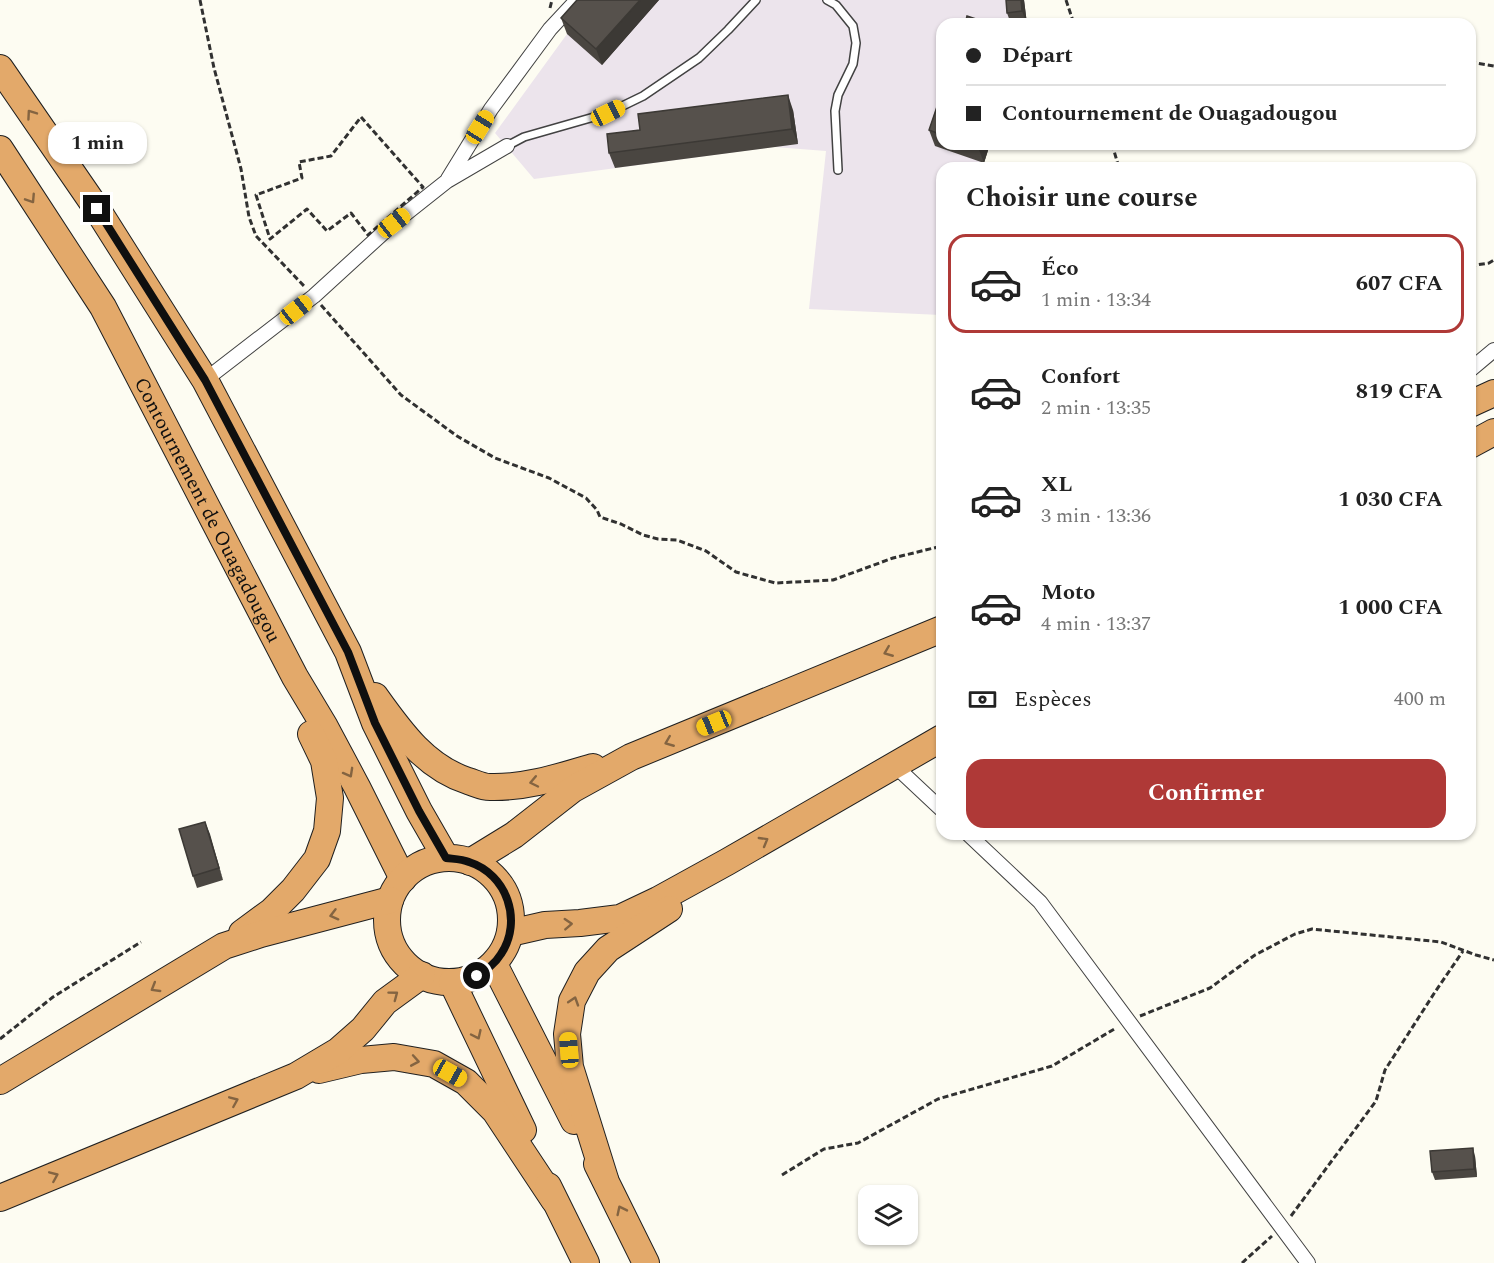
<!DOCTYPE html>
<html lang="fr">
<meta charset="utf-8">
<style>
:root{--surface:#fff;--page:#f6f6f6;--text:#222;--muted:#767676;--line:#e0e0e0;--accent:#af3937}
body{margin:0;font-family:Spectral,serif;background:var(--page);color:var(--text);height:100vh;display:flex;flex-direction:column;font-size:22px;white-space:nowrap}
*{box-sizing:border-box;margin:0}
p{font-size:20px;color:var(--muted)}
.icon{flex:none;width:33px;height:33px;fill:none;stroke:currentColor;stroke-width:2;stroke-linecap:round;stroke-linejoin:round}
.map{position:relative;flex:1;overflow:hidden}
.side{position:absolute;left:936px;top:162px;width:540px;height:678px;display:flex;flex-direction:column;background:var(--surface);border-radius:18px;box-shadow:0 2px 4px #0004}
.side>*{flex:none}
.hud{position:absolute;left:936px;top:18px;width:540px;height:132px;border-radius:18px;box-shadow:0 2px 4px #0004;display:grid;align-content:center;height:132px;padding:0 30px;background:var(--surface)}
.tools{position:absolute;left:858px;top:1185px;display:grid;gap:12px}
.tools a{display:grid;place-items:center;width:60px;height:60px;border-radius:12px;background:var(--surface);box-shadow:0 2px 4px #0004;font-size:30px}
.end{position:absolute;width:27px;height:27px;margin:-14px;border:8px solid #0f0f0f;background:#fff;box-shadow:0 0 0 3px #fff}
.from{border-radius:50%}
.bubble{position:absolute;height:42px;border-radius:18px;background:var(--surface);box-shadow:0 2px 4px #0004;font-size:20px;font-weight:700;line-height:42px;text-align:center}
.car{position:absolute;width:18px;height:36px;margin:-18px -9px;border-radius:8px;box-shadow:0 0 4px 2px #0007;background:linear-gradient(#f5c518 24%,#345 0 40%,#f5c518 0 76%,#345 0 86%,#f5c518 0)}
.hud b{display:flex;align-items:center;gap:21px;height:57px;font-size:22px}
.hud b+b{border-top:2px solid var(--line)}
.hud i{width:15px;height:15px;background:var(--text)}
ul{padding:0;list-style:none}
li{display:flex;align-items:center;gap:18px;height:99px;margin:0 12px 9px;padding:0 18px;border:3px solid transparent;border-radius:18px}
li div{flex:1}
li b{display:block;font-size:22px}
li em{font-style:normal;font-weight:700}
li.selected{border-color:var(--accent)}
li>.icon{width:54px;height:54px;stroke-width:1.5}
h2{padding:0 30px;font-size:27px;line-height:72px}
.pay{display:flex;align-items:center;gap:15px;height:66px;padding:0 30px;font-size:22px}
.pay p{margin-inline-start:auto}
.primary-button{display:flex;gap:12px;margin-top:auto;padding:12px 30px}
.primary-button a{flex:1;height:69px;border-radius:18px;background:var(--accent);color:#fff;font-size:24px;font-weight:700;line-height:69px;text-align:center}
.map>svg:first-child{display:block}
.industrial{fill:#ece4ec}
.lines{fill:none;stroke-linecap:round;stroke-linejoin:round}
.lane-casing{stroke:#424242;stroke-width:10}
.street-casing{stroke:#424242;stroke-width:16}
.highway-casing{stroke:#202020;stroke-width:28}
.path{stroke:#313131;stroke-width:3;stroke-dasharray:6 3;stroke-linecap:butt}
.lane{stroke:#fff;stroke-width:7}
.street{stroke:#fff;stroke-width:14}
.highway{stroke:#e3a96a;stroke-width:26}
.wall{fill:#4a4641}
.shaded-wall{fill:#3c3935}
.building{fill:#56514c;stroke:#3c3935;stroke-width:1.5}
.oneway{stroke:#846441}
.route{stroke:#0f0f0f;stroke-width:8}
.labels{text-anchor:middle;stroke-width:6;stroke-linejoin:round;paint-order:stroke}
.street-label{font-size:20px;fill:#0f0f0f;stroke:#fff}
</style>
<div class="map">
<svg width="1494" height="1263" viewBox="0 0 1494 1263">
<rect width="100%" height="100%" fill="#fdfcf2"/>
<!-- industrial -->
<path class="industrial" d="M597,0H1024L1027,24H942V144H990L981,168H942L941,315L809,309L826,151L774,147L534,179L495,133L567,34Z"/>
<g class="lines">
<!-- lane casing -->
<g class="lane-casing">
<path id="lane" d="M827,0L836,5L853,26L856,43L853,64L838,95L835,111L838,170
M507,146L524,137L608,113L643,96L699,58L728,30L756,0"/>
</g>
<!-- street casing -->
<g class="street-casing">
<path id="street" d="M448,179L491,109L550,29L577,0
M1470,370L1494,350
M205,380L314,296L394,223L447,181L507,146
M894,765L942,810
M968,834L1040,902L1308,1263"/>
</g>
<!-- highway casing -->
<g class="highway-casing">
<g id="highway">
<path d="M0,68L97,209L205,380L348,652L375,723L419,811L446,858"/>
<path id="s1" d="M0,149L103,307L295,677L325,727L357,787L403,879"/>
<path d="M1470,404L1494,393"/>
<path d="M1470,445L1494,432"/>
<path d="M375,696C400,731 425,767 468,781C475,783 482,787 490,787C525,788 559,777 593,767"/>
<circle cx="449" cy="920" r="62"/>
<path d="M470,862L514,835L573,789L631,757L942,629"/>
<path d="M242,933L272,911L293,890L317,859L327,831L330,798L324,761L311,734"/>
<path d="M510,933L545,925L580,923L620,918L658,900L727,862L942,738"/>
<path d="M494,964L574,1121"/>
<path d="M452,982L523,1130"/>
<path d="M319,1070L361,1060L394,1057L434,1064L466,1082L495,1111L554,1200"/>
<path d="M0,1081L224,946L261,934L390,900"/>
<path d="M597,1164L646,1263"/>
<path d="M605,1179L570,1067L567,1034L572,1001L587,972L608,949L669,909"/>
<path d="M548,1186L586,1263"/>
<path d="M0,1198L296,1076L338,1051L363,1029L385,1002L422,975"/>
</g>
</g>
<!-- path -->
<path class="path" d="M200,0L214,68L241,169L249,217L256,236L305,287
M1066,0L1074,24
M550,8L552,0
M1470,62L1494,66
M361,117L423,187L368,235L351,213L327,231L307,209L270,239L256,195L302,178L299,162L331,156Z
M1112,144L1119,168
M1470,266L1489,263L1494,260
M321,305L401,395L457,436L495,458L549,478L586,498L597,510L600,517L621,524L643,535L658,539L677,540L706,551L736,572L775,583L833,580L893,558L942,546
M1140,1016L1210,988L1255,955L1295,934L1312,929L1441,942L1476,955L1494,960
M0,1039L53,997L141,942
M782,1175L824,1149L858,1143L938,1099L1052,1066L1116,1028
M1291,1216L1376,1101L1385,1070L1435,992L1463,951
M1242,1263L1272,1236"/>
<!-- lane -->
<use href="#lane" class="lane"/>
<!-- street -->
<use href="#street" class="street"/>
<!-- highway -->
<use href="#highway" class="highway"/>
</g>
<!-- wall -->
<path class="wall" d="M577,0H659L602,65L567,34L561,18Z
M1006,0H1024L1027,24H1011L1007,13Z
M942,92V144H990L984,163L935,146L929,130Z
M793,110L798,144L615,168L609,153L640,130Z
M205,822L223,880L197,888L193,876Z
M1475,1156L1477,1177L1435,1180L1432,1172Z"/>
<!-- shaded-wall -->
<path class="shaded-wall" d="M640,0H659L602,65L596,49Z
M1021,0H1024L1027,24L1022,11Z
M788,95L793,110L798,144L792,129Z
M979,144H990L984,163L978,147Z
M205,822L210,834L223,880L219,868Z
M1473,1148L1475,1156L1477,1177L1474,1169Z"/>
<!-- building -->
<path class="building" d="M577,0H640L596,49L561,18Z
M1006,0H1021L1022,11L1007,13Z
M967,16L991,24H965Z
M942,92V135L929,130Z
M788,95L792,129L609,153L607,134L640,130L638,114Z
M969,144H979L978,147Z
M205,822L219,868L193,876L179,829Z
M1473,1148L1474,1169L1432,1172L1430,1151Z"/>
<!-- one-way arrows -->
<defs><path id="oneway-chevron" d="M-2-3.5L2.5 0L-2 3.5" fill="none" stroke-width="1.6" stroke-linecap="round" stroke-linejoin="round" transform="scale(1.5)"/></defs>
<g class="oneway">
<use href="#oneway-chevron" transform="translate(31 114) rotate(-125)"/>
<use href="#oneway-chevron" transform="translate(31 199) rotate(57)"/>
<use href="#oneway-chevron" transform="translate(888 652) rotate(158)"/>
<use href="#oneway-chevron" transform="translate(669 742) rotate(158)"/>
<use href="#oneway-chevron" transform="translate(349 773) rotate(61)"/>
<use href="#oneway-chevron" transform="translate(534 782) rotate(168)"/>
<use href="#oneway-chevron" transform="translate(764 841) rotate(-30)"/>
<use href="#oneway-chevron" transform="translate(334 915) rotate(165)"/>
<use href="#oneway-chevron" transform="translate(568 924) rotate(-3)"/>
<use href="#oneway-chevron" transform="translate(155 988) rotate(149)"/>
<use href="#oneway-chevron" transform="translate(394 995) rotate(-37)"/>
<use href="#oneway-chevron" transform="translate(574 1001) rotate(-72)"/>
<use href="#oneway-chevron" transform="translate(477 1035) rotate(65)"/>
<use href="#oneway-chevron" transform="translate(415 1061) rotate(10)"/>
<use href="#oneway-chevron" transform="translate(234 1101) rotate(-23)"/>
<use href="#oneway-chevron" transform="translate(54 1176) rotate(-23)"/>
<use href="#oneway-chevron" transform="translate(621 1210) rotate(-116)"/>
</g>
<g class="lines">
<!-- route -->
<path class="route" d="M97,209L205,380L348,652L375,723L419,811L446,858C454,859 462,859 469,862C507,874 523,921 501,954C495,964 486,970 477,976"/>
</g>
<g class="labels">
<!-- street labels -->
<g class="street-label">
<text dy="7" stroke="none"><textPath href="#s1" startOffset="417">Contournement de Ouagadougou</textPath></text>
</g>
</g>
</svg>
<div class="tools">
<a><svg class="icon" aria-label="layers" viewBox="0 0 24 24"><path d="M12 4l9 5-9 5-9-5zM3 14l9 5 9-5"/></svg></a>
</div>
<i class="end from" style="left:477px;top:976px"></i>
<i class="end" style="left:97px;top:209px"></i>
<div class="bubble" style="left:48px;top:122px;width:99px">1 min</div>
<i class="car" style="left:608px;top:113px;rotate:64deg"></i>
<i class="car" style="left:480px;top:127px;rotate:32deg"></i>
<i class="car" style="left:394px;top:223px;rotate:52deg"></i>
<i class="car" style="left:296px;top:310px;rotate:52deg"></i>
<i class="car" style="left:714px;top:723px;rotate:248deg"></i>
<i class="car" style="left:569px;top:1050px;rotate:355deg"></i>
<i class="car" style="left:450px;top:1073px;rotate:119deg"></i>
<div class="hud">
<b><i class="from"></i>Départ</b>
<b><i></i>Contournement de Ouagadougou</b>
</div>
<section class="side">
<h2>Choisir une course</h2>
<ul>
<li class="selected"><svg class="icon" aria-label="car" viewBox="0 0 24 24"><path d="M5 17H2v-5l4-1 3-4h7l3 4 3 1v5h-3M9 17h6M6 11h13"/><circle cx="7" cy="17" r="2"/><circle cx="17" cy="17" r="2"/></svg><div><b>Éco</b><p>1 min · 13:34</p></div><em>607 CFA</em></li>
<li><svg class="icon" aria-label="car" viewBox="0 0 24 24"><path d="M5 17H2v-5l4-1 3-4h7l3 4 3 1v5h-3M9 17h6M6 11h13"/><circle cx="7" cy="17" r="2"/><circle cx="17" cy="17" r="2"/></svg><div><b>Confort</b><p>2 min · 13:35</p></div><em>819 CFA</em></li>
<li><svg class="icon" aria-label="car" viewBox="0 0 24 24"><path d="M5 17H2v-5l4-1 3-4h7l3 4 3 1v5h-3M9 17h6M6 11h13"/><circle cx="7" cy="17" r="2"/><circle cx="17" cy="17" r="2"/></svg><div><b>XL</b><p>3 min · 13:36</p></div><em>1 030 CFA</em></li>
<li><svg class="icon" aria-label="car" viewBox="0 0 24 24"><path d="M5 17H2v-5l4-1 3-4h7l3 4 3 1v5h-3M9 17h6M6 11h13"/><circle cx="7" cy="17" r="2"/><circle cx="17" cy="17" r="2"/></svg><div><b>Moto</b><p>4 min · 13:37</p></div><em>1 000 CFA</em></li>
</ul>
<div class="pay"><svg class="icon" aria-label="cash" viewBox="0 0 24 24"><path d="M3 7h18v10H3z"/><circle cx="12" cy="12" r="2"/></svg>Espèces<p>400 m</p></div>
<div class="primary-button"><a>Confirmer</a></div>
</section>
</div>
